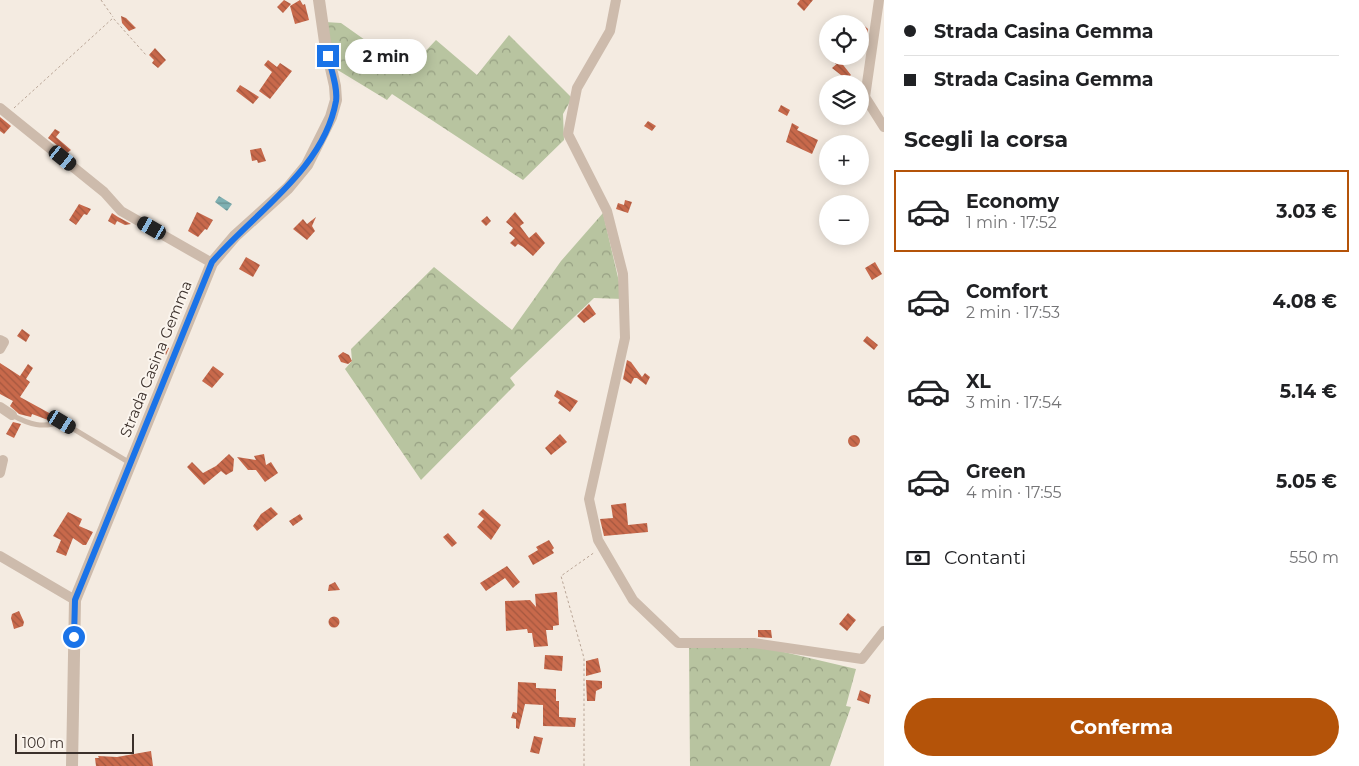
<!DOCTYPE html>
<html lang="it">
<meta charset="utf-8">
<style>
:root{--surface:#fff;--page:#f6f6f6;--text:#202124;--muted:#757577;--line:#e0e0e0;--accent:#b45309}
body{margin:0;font-family:Montserrat,sans-serif;background:var(--page);color:var(--text);height:100vh;display:flex;flex-direction:column;font-size:19px;white-space:nowrap}
*{box-sizing:border-box;margin:0}
p{font-size:16px;color:var(--muted)}
.icon{flex:none;width:28px;height:28px;fill:none;stroke:currentColor;stroke-width:2;stroke-linecap:round;stroke-linejoin:round}
.map{position:relative;flex:1;overflow:hidden}
.details{display:flex;flex-direction:column;background:var(--surface);width:475px}
.details>*{flex:none}
.banner{display:grid;align-content:center;height:110px;padding:0 20px;background:var(--surface)}
.buttons{position:absolute;left:819px;top:15px;display:grid;gap:10px}
.buttons a{display:grid;place-items:center;width:50px;height:50px;border-radius:50%;background:var(--surface);box-shadow:0 2px 12px #0003;font-size:25px}
.scale{position:absolute;left:15px;bottom:12px;width:119px;box-sizing:border-box;padding-left:5px;border:2px solid #3b302b;border-top:0;font-size:14px;line-height:18px;white-space:nowrap;color:#3b302b;-webkit-text-stroke:4px #fbf5ee;paint-order:stroke}
.end{position:absolute;width:22px;height:22px;margin:-11px;border:6px solid #1a73e8;background:#fff;box-shadow:0 0 0 2px #fff}
.from{border-radius:50%}
.bubble{position:absolute;height:35px;border-radius:18px;background:var(--surface);box-shadow:0 2px 12px #0003;font-size:16px;font-weight:700;line-height:35px;text-align:center}
.car{position:absolute;width:15px;height:30px;margin:-15px -8px;border-radius:6px;box-shadow:0 0 4px 1px #0007;background:linear-gradient(#222 24%,#8ab4d8 0 40%,#222 0 76%,#8ab4d8 0 86%,#222 0)}
.banner b{display:flex;align-items:center;gap:18px;height:48px;font-size:19px}
.banner b+b{border-top:1px solid var(--line)}
.banner i{width:12px;height:12px;background:var(--text)}
ul{padding:0;list-style:none}
li{display:flex;align-items:center;gap:15px;height:82px;margin:0 10px 8px;padding:0 10px;border:2px solid transparent;border-radius:0px}
li div{flex:1}
li b{display:block;font-size:19px}
li em{font-style:normal;font-weight:700}
li.current{border-color:var(--accent)}
li>.icon{width:45px;height:45px;stroke-width:1.5}
h2{padding:0 20px;font-size:22px;line-height:60px}
.pay{display:flex;align-items:center;gap:12px;height:55px;padding:0 20px;font-size:19px}
.pay p{margin-inline-start:auto}
.action{display:flex;gap:10px;margin-top:auto;padding:10px 20px}
.action a{flex:1;height:58px;border-radius:30px;background:var(--accent);color:#fff;font-size:20px;font-weight:700;line-height:58px;text-align:center}
main{display:flex;flex:1;min-height:0}
.map>svg:first-child{display:block}
.forest{fill:url(#forest-crowns)}
.water{fill:url(#water-rules)}
.building{fill:url(#building-back-hatch)}
.lines{fill:none;stroke-linecap:round;stroke-linejoin:round}
.path{stroke:#b9a596;stroke-width:1;stroke-dasharray:2.5 2.5;stroke-linecap:butt}
.service{stroke:#cdbbac;stroke-width:5}
.minor{stroke:#cdbbac;stroke-width:10}
.tertiary{stroke:#cdbbac;stroke-width:12}
.route{stroke:#1a73e8;stroke-width:6}
.labels{text-anchor:middle;stroke-width:4;stroke-linejoin:round;paint-order:stroke}
.street-label{font-size:15px;fill:#3b302b;stroke:#fbf5ee}
</style>
<main>
<div class="map">
<svg width="884" height="766" viewBox="0 0 884 766">
<defs>
<pattern id="forest-crowns" width="20" height="18" patternUnits="userSpaceOnUse" patternTransform="scale(1.25)"><rect width="20" height="18" fill="#b8c4a0"/><path d="M2 6a3 3 0 1 1 6 0M12 15a3 3 0 1 1 6 0" fill="none" stroke="#97a083"/></pattern>
<pattern id="water-rules" width="6" height="5" patternUnits="userSpaceOnUse" patternTransform="scale(1.25)"><rect width="6" height="5" fill="#7fb0b2"/><path d="M0 2.5h6" fill="none" stroke="#699091"/></pattern>
<pattern id="building-back-hatch" width="6" height="6" patternUnits="userSpaceOnUse" patternTransform="scale(1.25)"><rect width="6" height="6" fill="#c8694b"/><path d="M-1 5l2 2M0 0l6 6M5-1l2 2" fill="none" stroke="#a4573f"/></pattern>
</defs>
<rect width="100%" height="100%" fill="#f4ebe1"/>
<!-- forest -->
<path class="forest" d="M325,22L341,23L382,52L404,74L436,40L477,75L509,35L572,98L563,114L564,140L523,180L392,94L387,100L336,69Z
M603,213L623,299L594,298L510,378L515,385L421,480L345,369L352,361L351,349L434,267L512,330L561,261Z
M689,646L767,648L856,669L846,706L851,707L830,766H690Z"/>
<!-- water -->
<path class="water" d="M219,196L232,204L227,211L215,202Z"/>
<!-- building -->
<path class="building" d="M284,0L291,4L283,13L277,7Z
M300,0L303,5L305,4L309,20L295,24L290,6Z
M800,0H813L804,11L797,4Z
M121,16L126,18L136,28L129,31L122,23Z
M860,22L868,29L867,36L860,30Z
M155,48L166,60L158,68L152,63L154,60L149,55Z
M826,56H842L836,64Z
M268,60L277,67L280,63L292,71L270,99L259,91L272,72L264,65Z
M840,61L851,75L846,79L832,68Z
M240,85L259,97L253,104L236,91Z
M781,105L790,110L787,116L778,111Z
M0,117L11,126L4,134L0,131Z
M648,121L656,126L652,131L644,126Z
M792,123L799,127L797,130L818,140L812,154L786,142Z
M55,129L60,132L56,137L71,150L67,153L48,138Z
M261,148L266,161L258,163L257,160L252,161L250,150Z
M625,200L632,202L628,213L616,209L618,203L624,205Z
M79,204L91,209L87,215L84,214L76,225L69,220Z
M197,212L213,220L207,230L205,229L198,237L188,231Z
M515,212L524,223L520,226L529,238L536,232L545,243L533,256L523,247L518,244L515,247L510,243L515,238L509,233L513,228L506,222Z
M112,213L118,217L131,224L125,225L117,221L115,225L108,221Z
M487,216L491,221L486,226L481,221Z
M316,217L312,226L315,231L307,240L293,229L303,219L307,224Z
M246,257L260,265L253,277L239,269Z
M875,262L882,274L872,280L865,268Z
M589,304L596,314L584,323L577,316Z
M22,329L30,335L26,342L17,336Z
M867,336L878,345L874,350L863,341Z
M163,346L169,348L166,355L160,350Z
M343,352L349,355L352,361L348,364L341,362L338,356Z
M627,360L631,362L642,377L645,373L650,377L646,385L637,378H634L631,384L623,379Z
M0,363L20,376L28,364L33,368L26,379L30,382L20,397L51,414L48,420L32,414L31,417L19,414L10,406L13,401L0,394Z
M213,366L224,374L212,388L202,381Z
M557,390L578,401L570,412L558,403L560,400L554,396Z
M13,422L21,424L14,438L6,434Z
M560,434L567,442L551,455L545,448Z
M848 441a6 6 0 1 1 12 0a6 6 0 1 1-12 0Z
M229,454L234,459L233,471L226,475L221,471L204,485L187,467L192,462L203,473L216,466Z
M264,454L266,465L271,462L278,473L265,482L256,470H248L237,457L256,460L254,456Z
M626,503L628,525L647,523L648,532L604,536L600,519L613,518L611,505Z
M271,507L278,514L257,531L253,526L261,514Z
M483,509L501,525L491,540L477,527L484,519L478,514Z
M68,512L82,519L79,526L93,532L86,545H83L73,538L66,556L56,552L61,540L53,536Z
M300,514L303,519L293,526L289,521Z
M448,533L457,543L452,547L443,537Z
M549,540L554,548L552,550L554,553L533,565L528,556L538,550L536,547Z
M507,566L520,582L513,588L505,578L486,591L480,583Z
M335,582L340,590L328,591L329,585Z
M557,592L559,625L553,626V630H546L548,646L534,647L532,633H528L527,629L506,631L505,601L530,600L536,607L535,594Z
M19,611L24,622L23,626L14,629L11,618L12,614Z
M848,613L856,620L847,631L839,624Z
M328.5 622a5.5 5.5 0 1 1 11 0a5.5 5.5 0 1 1-11 0Z
M758,630H771L772,638L758,637Z
M545,655L563,656L562,671L544,669Z
M598,658L601,672L586,676V661Z
M586,680L602,681V688L596,691L595,701H587Z
M518,682L536,683V688L556,689V701H559V717L576,718L575,727L543,726V705L525,704L519,729L516,728V719L511,718L513,712L517,713Z
M860,690L871,695L869,704L857,700Z
M534,736L543,738L539,754L530,752Z
M151,751L153,766H96L95,758H99L98,756L117,757Z"/>
<g class="lines">
<!-- path -->
<path class="path" d="M101,0L113,17
M14,108L113,18L146,55
M584,766V658L561,576L595,552"/>
<!-- service -->
<path class="service" d="M12,415C30,425 42,428 62,422L130,463"/>
<!-- minor -->
<path class="minor" d="M616,0L610,31L577,88L568,134L607,211L623,274L625,338L589,499L598,540L633,600L678,643H754L862,659L884,631
M879,0L865,97L884,127
M0,108L104,192L121,211L212,263
M0,340L4,342L0,349
M0,407L12,415
M0,473L3,460
M0,556L75,600"/>
<!-- tertiary -->
<path class="tertiary" d="M72,766L75,600L212,263L235,236L288,188L307,165L331,117L336,100L335,86L325,42L319,0"/>
</g>
<g class="lines">
<!-- route -->
<path class="route" d="M74,637L75,600L212,262C254,213 324,169 336,101C338,87 331,70 328,56"/>
</g>
<g class="labels">
<!-- street labels -->
<g class="street-label">
<text transform="translate(156 359) rotate(-68)" y="5">Strada Casina Gemma</text>
</g>
</g>
</svg>
<div class="buttons">
<a><svg class="icon" aria-label="locate" viewBox="0 0 24 24"><circle cx="12" cy="12" r="6"/><path d="M12 2v4M12 18v4M2 12h4M18 12h4"/></svg></a>
<a><svg class="icon" aria-label="layers" viewBox="0 0 24 24"><path d="M12 4l9 5-9 5-9-5zM3 14l9 5 9-5"/></svg></a>
<a>+</a>
<a>−</a>
</div>
<div class="scale">100 m</div>
<i class="end from" style="left:74px;top:637px"></i>
<i class="end" style="left:328px;top:56px"></i>
<div class="bubble" style="left:345px;top:39px;width:82px">2 min</div>
<i class="car" style="left:63px;top:158px;rotate:129deg"></i>
<i class="car" style="left:152px;top:228px;rotate:300deg"></i>
<i class="car" style="left:62px;top:422px;rotate:121deg"></i>
</div>
<section class="details">
<div class="banner">
<b><i class="from"></i>Strada Casina Gemma</b>
<b><i></i>Strada Casina Gemma</b>
</div>
<h2>Scegli la corsa</h2>
<ul>
<li class="current"><svg class="icon" aria-label="car" viewBox="0 0 24 24"><path d="M5 17H2v-5l4-1 3-4h7l3 4 3 1v5h-3M9 17h6M6 11h13"/><circle cx="7" cy="17" r="2"/><circle cx="17" cy="17" r="2"/></svg><div><b>Economy</b><p>1 min · 17:52</p></div><em>3.03 €</em></li>
<li><svg class="icon" aria-label="car" viewBox="0 0 24 24"><path d="M5 17H2v-5l4-1 3-4h7l3 4 3 1v5h-3M9 17h6M6 11h13"/><circle cx="7" cy="17" r="2"/><circle cx="17" cy="17" r="2"/></svg><div><b>Comfort</b><p>2 min · 17:53</p></div><em>4.08 €</em></li>
<li><svg class="icon" aria-label="car" viewBox="0 0 24 24"><path d="M5 17H2v-5l4-1 3-4h7l3 4 3 1v5h-3M9 17h6M6 11h13"/><circle cx="7" cy="17" r="2"/><circle cx="17" cy="17" r="2"/></svg><div><b>XL</b><p>3 min · 17:54</p></div><em>5.14 €</em></li>
<li><svg class="icon" aria-label="car" viewBox="0 0 24 24"><path d="M5 17H2v-5l4-1 3-4h7l3 4 3 1v5h-3M9 17h6M6 11h13"/><circle cx="7" cy="17" r="2"/><circle cx="17" cy="17" r="2"/></svg><div><b>Green</b><p>4 min · 17:55</p></div><em>5.05 €</em></li>
</ul>
<div class="pay"><svg class="icon" aria-label="cash" viewBox="0 0 24 24"><path d="M3 7h18v10H3z"/><circle cx="12" cy="12" r="2"/></svg>Contanti<p>550 m</p></div>
<div class="action"><a>Conferma</a></div>
</section>
</main>
